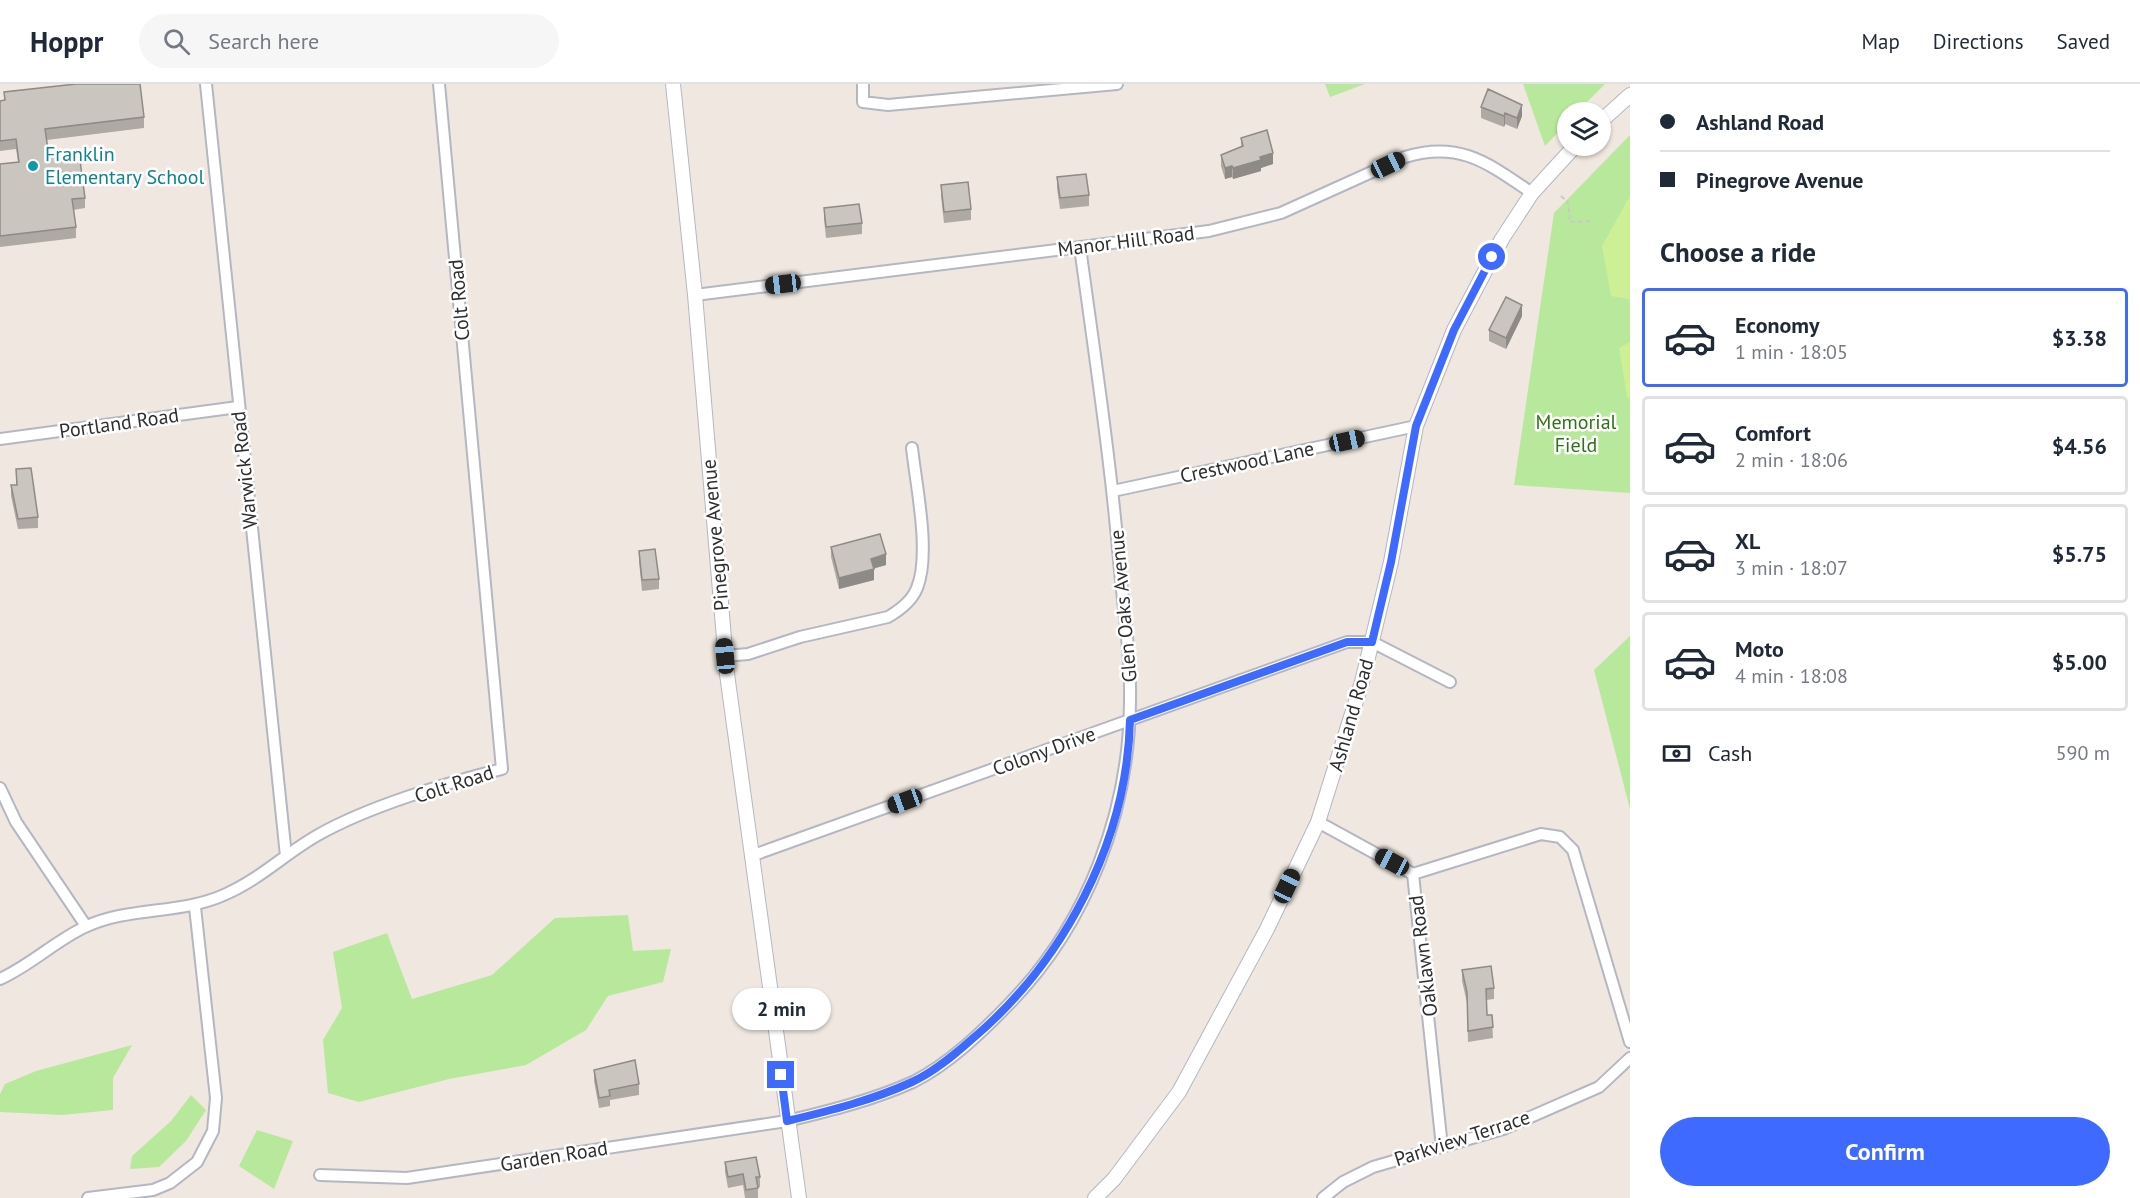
<!DOCTYPE html>
<meta charset="utf-8">
<style>
:root{--surface:#fff;--page:#f6f6f7;--text:#1f2937;--muted:#747a83;--line:#e0e1e3;--accent:#3e6aff}
body{margin:0;font-family:"PT Sans",sans-serif;background:var(--page);color:var(--text);height:100vh;display:flex;flex-direction:column;font-size:22px;white-space:nowrap}
*{box-sizing:border-box;margin:0}
p{font-size:20px;color:var(--muted)}
.icon{flex:none;width:33px;height:33px;fill:none;stroke:currentColor;stroke-width:2;stroke-linecap:round;stroke-linejoin:round}
.map{position:relative;flex:1;overflow:hidden}
.sheet{display:flex;flex-direction:column;background:var(--surface);width:510px}
.sheet>*{flex:none}
.top-card{display:grid;align-content:center;height:132px;padding:0 30px;background:var(--surface)}
.controls{position:absolute;left:1557px;top:18px;display:grid;gap:12px}
.controls a{display:grid;place-items:center;width:54px;height:54px;border-radius:50%;background:var(--surface);box-shadow:0 2px 4px #0004;font-size:30px}
.end{position:absolute;width:27px;height:27px;margin:-14px;border:8px solid #3e6aff;background:#fff;box-shadow:0 0 0 3px #fff}
.from{border-radius:50%}
.bubble{position:absolute;height:42px;border-radius:21px;background:var(--surface);box-shadow:0 2px 4px #0004;font-size:20px;font-weight:600;line-height:42px;text-align:center}
.car{position:absolute;width:18px;height:36px;margin:-18px -9px;border-radius:8px;box-shadow:0 0 4px 2px #0007;background:linear-gradient(#222 24%,#8ab4d8 0 40%,#222 0 76%,#8ab4d8 0 86%,#222 0)}
.top-card b{display:flex;align-items:center;gap:21px;height:57px;font-size:22px}
.top-card b+b{border-top:2px solid var(--line)}
.top-card i{width:15px;height:15px;background:var(--text)}
ul{padding:0;list-style:none}
li{display:flex;align-items:center;gap:18px;height:99px;margin:0 12px 9px;padding:0 18px;border:3px solid var(--line);border-radius:6px}
li div{flex:1}
li b{display:block;font-size:22px}
li em{font-style:normal;font-weight:600}
li.on{border-color:var(--accent)}
li>.icon{width:54px;height:54px;stroke-width:1.5}
h2{padding:0 30px;font-size:27px;line-height:72px}
.pay{display:flex;align-items:center;gap:15px;height:66px;padding:0 30px;font-size:22px}
.pay p{margin-inline-start:auto}
.action{display:flex;gap:12px;margin-top:auto;padding:12px 30px}
.action a{flex:1;height:69px;border-radius:36px;background:var(--accent);color:#fff;font-size:24px;font-weight:600;line-height:69px;text-align:center}
header{display:flex;align-items:center;gap:36px;box-sizing:border-box;height:84px;padding:0 30px;background:var(--surface);border-bottom:2px solid var(--line)}
header strong{font-size:28px}
nav{display:flex;gap:33px;margin-inline-start:auto;font-size:21px}
.search{width:420px;height:54px;background:var(--page);display:flex;align-items:center;gap:15px;box-sizing:border-box;padding:0 21px;border-radius:33px;color:var(--muted);font-size:22px}
main{display:flex;flex:1;min-height:0}
.map>svg:first-child{display:block}
.green{fill:#b8e89b}
.pitch{fill:#cdef96}
.lines{fill:none;stroke-linecap:round;stroke-linejoin:round}
.minor-casing{stroke:#b4b7c2;stroke-width:14}
.tertiary-casing{stroke:#b4b7c2;stroke-width:16}
.path{stroke:#c9c9c9;stroke-width:2;stroke-dasharray:4.5 3;stroke-linecap:butt}
.minor{stroke:#fff;stroke-width:10}
.tertiary{stroke:#fff;stroke-width:14}
.wall{fill:#afa9a4}
.shaded-wall{fill:#8e8a86}
.building{fill:#cbc5bf;stroke:#8e8a86;stroke-width:1.5}
.route{stroke:#3e6aff;stroke-width:8}
.culture-dot{fill:#0f9aa8;stroke:#fff;stroke-width:2}
.labels{text-anchor:middle;stroke-width:5;stroke-linejoin:round;paint-order:stroke}
.culture-label{font-size:20px;fill:#0d838f;stroke:#fff;text-anchor:start}
.street-label{font-size:20px;fill:#2e2e2e;stroke:#fff}
.park-label{font-size:20px;fill:#2e7117;stroke:#fff}
</style>
<header>
<strong>Hoppr</strong>
<div class="search"><svg class="icon" aria-label="search" viewBox="0 0 24 24"><circle cx="10" cy="10" r="6"/><path d="M15 15l6 6"/></svg>Search here</div>
<nav><a>Map</a><a>Directions</a><a>Saved</a></nav>
</header>
<main>
<div class="map">
<svg width="1630" height="1114" viewBox="0 0 1630 1114">
<rect width="100%" height="100%" fill="#f0e8e0"/>
<!-- green -->
<path class="green" d="M1325,0H1365L1330,13Z
M1523,0H1605L1577,28H1568L1567,39L1545,62Z
M1630,51V409L1514,401L1554,129Z
M1630,552V725L1594,586Z
M628,831L633,867L671,865L663,898L608,912L586,946L526,981L449,995L359,1018L328,1009L323,956L342,924L333,868L387,849L412,915L492,891L555,834Z
M132,961L113,994V1026L62,1031L0,1028V1010L5,1000L36,987Z
M191,1011L206,1026L186,1057L159,1083L130,1085L132,1072L171,1037Z
M257,1046L293,1057L274,1105L239,1082Z"/>
<!-- pitch -->
<path class="pitch" d="M1630,112V222L1629,215L1611,212L1602,162Z
M1630,258V315L1627,313L1619,264Z"/>
<g class="lines">
<!-- minor casing -->
<g class="minor-casing">
<path id="minor" d="M206,0L286,772
M863,0V18L888,21L1117,0
M695,211L1209,147L1281,129L1405,73C1460,56 1489,80 1532,109
M0,355L238,323
M1113,407L1416,342
M725,572L748,570L800,553L888,533C900,526 912,517 917,504C931,470 916,401 912,364
M0,704L16,738L86,842
M1318,738L1413,790
M751,772L1347,558H1372L1450,598
M1413,790L1541,750L1560,753L1573,766L1630,958
M1413,790L1442,1063
M0,895C31,881 55,857 85,843C129,822 181,831 226,810C260,795 286,769 318,751C367,723 446,699 502,685L439,0
M320,1091L407,1094L787,1037C829,1027 873,1016 913,998C949,980 982,948 1010,919C1088,839 1129,728 1130,618C1131,571 1123,523 1119,476C1110,371 1094,267 1080,163
M88,1114L153,1106L170,1099L197,1078L213,1047L216,1014L195,823
M1323,1114L1343,1098L1373,1083L1503,1045L1599,1003L1630,974"/>
</g>
<!-- tertiary casing -->
<g class="tertiary-casing">
<path id="tertiary" d="M673,0L695,211L727,590L799,1114
M1600,38L1630,11
M1095,1114L1114,1095L1179,1008L1267,845L1318,738L1362,598L1391,478L1416,342L1454,246L1502,155L1532,109L1575,62"/>
</g>
<!-- path -->
<path class="path" d="M1561,112L1568,118L1570,138L1592,137"/>
<!-- minor -->
<use href="#minor" class="minor"/>
<!-- tertiary -->
<use href="#tertiary" class="tertiary"/>
</g>
<!-- wall -->
<path class="wall" d="M4,8L144,33V44L47,56L49,73L85,114V124L73,126L76,143V154L0,163V80L18,78L16,65L0,67V17L4,16Z
M1481,23L1522,32L1517,45L1505,40L1504,43L1481,34Z
M1241,54L1273,80L1261,84V87L1233,95L1232,93L1225,95L1221,82V71L1241,63Z
M1057,93L1089,111V122L1060,125L1057,104Z
M941,101L971,125V136L944,139L941,112Z
M824,124L862,139V150L826,154L824,135Z
M1522,232L1506,265L1489,257V246Z
M16,385L38,433V444L18,445L11,412V401H16Z
M831,463L886,481L873,485L874,496L839,505L831,473Z
M639,467L659,495V505L642,507L639,478Z
M1462,886L1494,904V915L1486,916L1487,931H1492L1493,954L1468,958L1467,919L1462,897Z
M594,986L639,1000V1011L610,1016V1022L599,1024L594,997Z
M725,1078L760,1093V1103L758,1104V1114H745L743,1101L728,1104L725,1088Z"/>
<!-- shaded-wall -->
<path class="shaded-wall" d="M1522,21V32L1517,45V34Z
M1505,29V40L1504,43V32Z
M1273,69V80L1261,84V87L1233,95V84L1260,73Z
M1232,82V93L1225,95V84Z
M1522,221V232L1506,265V254Z
M886,470V481L871,485V475Z
M874,485V496L839,505V494Z"/>
<!-- building -->
<path class="building" d="M76,0H140L144,33L45,45L49,73L79,69L85,114L72,115L76,143L0,152V80L19,78L16,55L0,57V17L5,16L4,8Z
M1488,5L1522,21L1517,34L1505,29L1504,32L1481,23Z
M1267,46L1273,69L1260,73L1261,76L1233,84L1232,82L1225,84L1221,71L1243,62L1241,54Z
M1086,90L1089,111L1060,114L1057,93Z
M968,98L971,125L944,128L941,101Z
M859,120L862,139L826,143L824,124Z
M1506,213L1522,221L1506,254L1489,246Z
M31,384L38,433L18,435L11,401H17L16,385Z
M880,450L886,470L871,475L874,485L839,494L831,463Z
M655,465L659,495L642,496L639,467Z
M1491,882L1494,904L1486,905L1487,931H1492L1493,943L1468,947L1467,908L1462,886Z
M635,976L639,1000L609,1006L610,1012L599,1014L594,986Z
M756,1073L760,1093H756L758,1104L746,1106L743,1090L728,1093L725,1078Z"/>
<g class="lines">
<!-- route -->
<path class="route" d="M781,991L787,1037C829,1027 873,1016 912,998C934,988 954,971 971,956C1064,878 1127,758 1130,636L1347,558H1372L1391,478L1416,342L1454,246L1492,173"/>
</g>
<!-- markers -->
<circle class="culture-dot" cx="33" cy="82" r="6"/>
<g class="labels">
<!-- culture labels -->
<g class="culture-label">
<text x="45" y="77">Franklin<tspan x="45" dy="23">Elementary School</tspan></text>
</g>
<!-- street labels -->
<g class="street-label">
<text transform="translate(1126 157) rotate(-7)" y="7">Manor Hill Road</text>
<text transform="translate(459 216) rotate(-95)" y="7">Colt Road</text>
<text transform="translate(119 339) rotate(-8)" y="7">Portland Road</text>
<text transform="translate(1247 378) rotate(-12)" y="7">Crestwood Lane</text>
<text transform="translate(244 386) rotate(-96)" y="7">Warwick Road</text>
<text transform="translate(715 451) rotate(-95)" y="7">Pinegrove Avenue</text>
<text transform="translate(1123 522) rotate(-95)" y="7">Glen Oaks Avenue</text>
<text transform="translate(1351 631) rotate(-74)" y="7">Ashland Road</text>
<text transform="translate(1044 667) rotate(-20)" y="7">Colony Drive</text>
<text transform="translate(454 700) rotate(-18)" y="7">Colt Road</text>
<text transform="translate(1423 872) rotate(-97)" y="7">Oaklawn Road</text>
<text transform="translate(1462 1054) rotate(-18)" y="7">Parkview Terrace</text>
<text transform="translate(554 1072) rotate(-9)" y="7">Garden Road</text>
</g>
<!-- park labels -->
<g class="park-label">
<text x="1576" y="345">Memorial<tspan x="1576" dy="23">Field</tspan></text>
</g>
</g>
</svg>
<div class="controls">
<a><svg class="icon" aria-label="layers" viewBox="0 0 24 24"><path d="M12 4l9 5-9 5-9-5zM3 14l9 5 9-5"/></svg></a>
</div>
<i class="end from" style="left:1492px;top:173px"></i>
<i class="end" style="left:781px;top:991px"></i>
<div class="bubble" style="left:732px;top:904px;width:99px">2 min</div>
<i class="car" style="left:1388px;top:81px;rotate:65deg"></i>
<i class="car" style="left:783px;top:200px;rotate:263deg"></i>
<i class="car" style="left:1347px;top:357px;rotate:78deg"></i>
<i class="car" style="left:725px;top:572px;rotate:355deg"></i>
<i class="car" style="left:905px;top:717px;rotate:250deg"></i>
<i class="car" style="left:1392px;top:778px;rotate:298deg"></i>
<i class="car" style="left:1287px;top:802px;rotate:25deg"></i>
</div>
<section class="sheet">
<div class="top-card">
<b><i class="from"></i>Ashland Road</b>
<b><i></i>Pinegrove Avenue</b>
</div>
<h2>Choose a ride</h2>
<ul>
<li class="on"><svg class="icon" aria-label="car" viewBox="0 0 24 24"><path d="M5 17H2v-5l4-1 3-4h7l3 4 3 1v5h-3M9 17h6M6 11h13"/><circle cx="7" cy="17" r="2"/><circle cx="17" cy="17" r="2"/></svg><div><b>Economy</b><p>1 min · 18:05</p></div><em>$3.38</em></li>
<li><svg class="icon" aria-label="car" viewBox="0 0 24 24"><path d="M5 17H2v-5l4-1 3-4h7l3 4 3 1v5h-3M9 17h6M6 11h13"/><circle cx="7" cy="17" r="2"/><circle cx="17" cy="17" r="2"/></svg><div><b>Comfort</b><p>2 min · 18:06</p></div><em>$4.56</em></li>
<li><svg class="icon" aria-label="car" viewBox="0 0 24 24"><path d="M5 17H2v-5l4-1 3-4h7l3 4 3 1v5h-3M9 17h6M6 11h13"/><circle cx="7" cy="17" r="2"/><circle cx="17" cy="17" r="2"/></svg><div><b>XL</b><p>3 min · 18:07</p></div><em>$5.75</em></li>
<li><svg class="icon" aria-label="car" viewBox="0 0 24 24"><path d="M5 17H2v-5l4-1 3-4h7l3 4 3 1v5h-3M9 17h6M6 11h13"/><circle cx="7" cy="17" r="2"/><circle cx="17" cy="17" r="2"/></svg><div><b>Moto</b><p>4 min · 18:08</p></div><em>$5.00</em></li>
</ul>
<div class="pay"><svg class="icon" aria-label="cash" viewBox="0 0 24 24"><path d="M3 7h18v10H3z"/><circle cx="12" cy="12" r="2"/></svg>Cash<p>590 m</p></div>
<div class="action"><a>Confirm</a></div>
</section>
</main>
